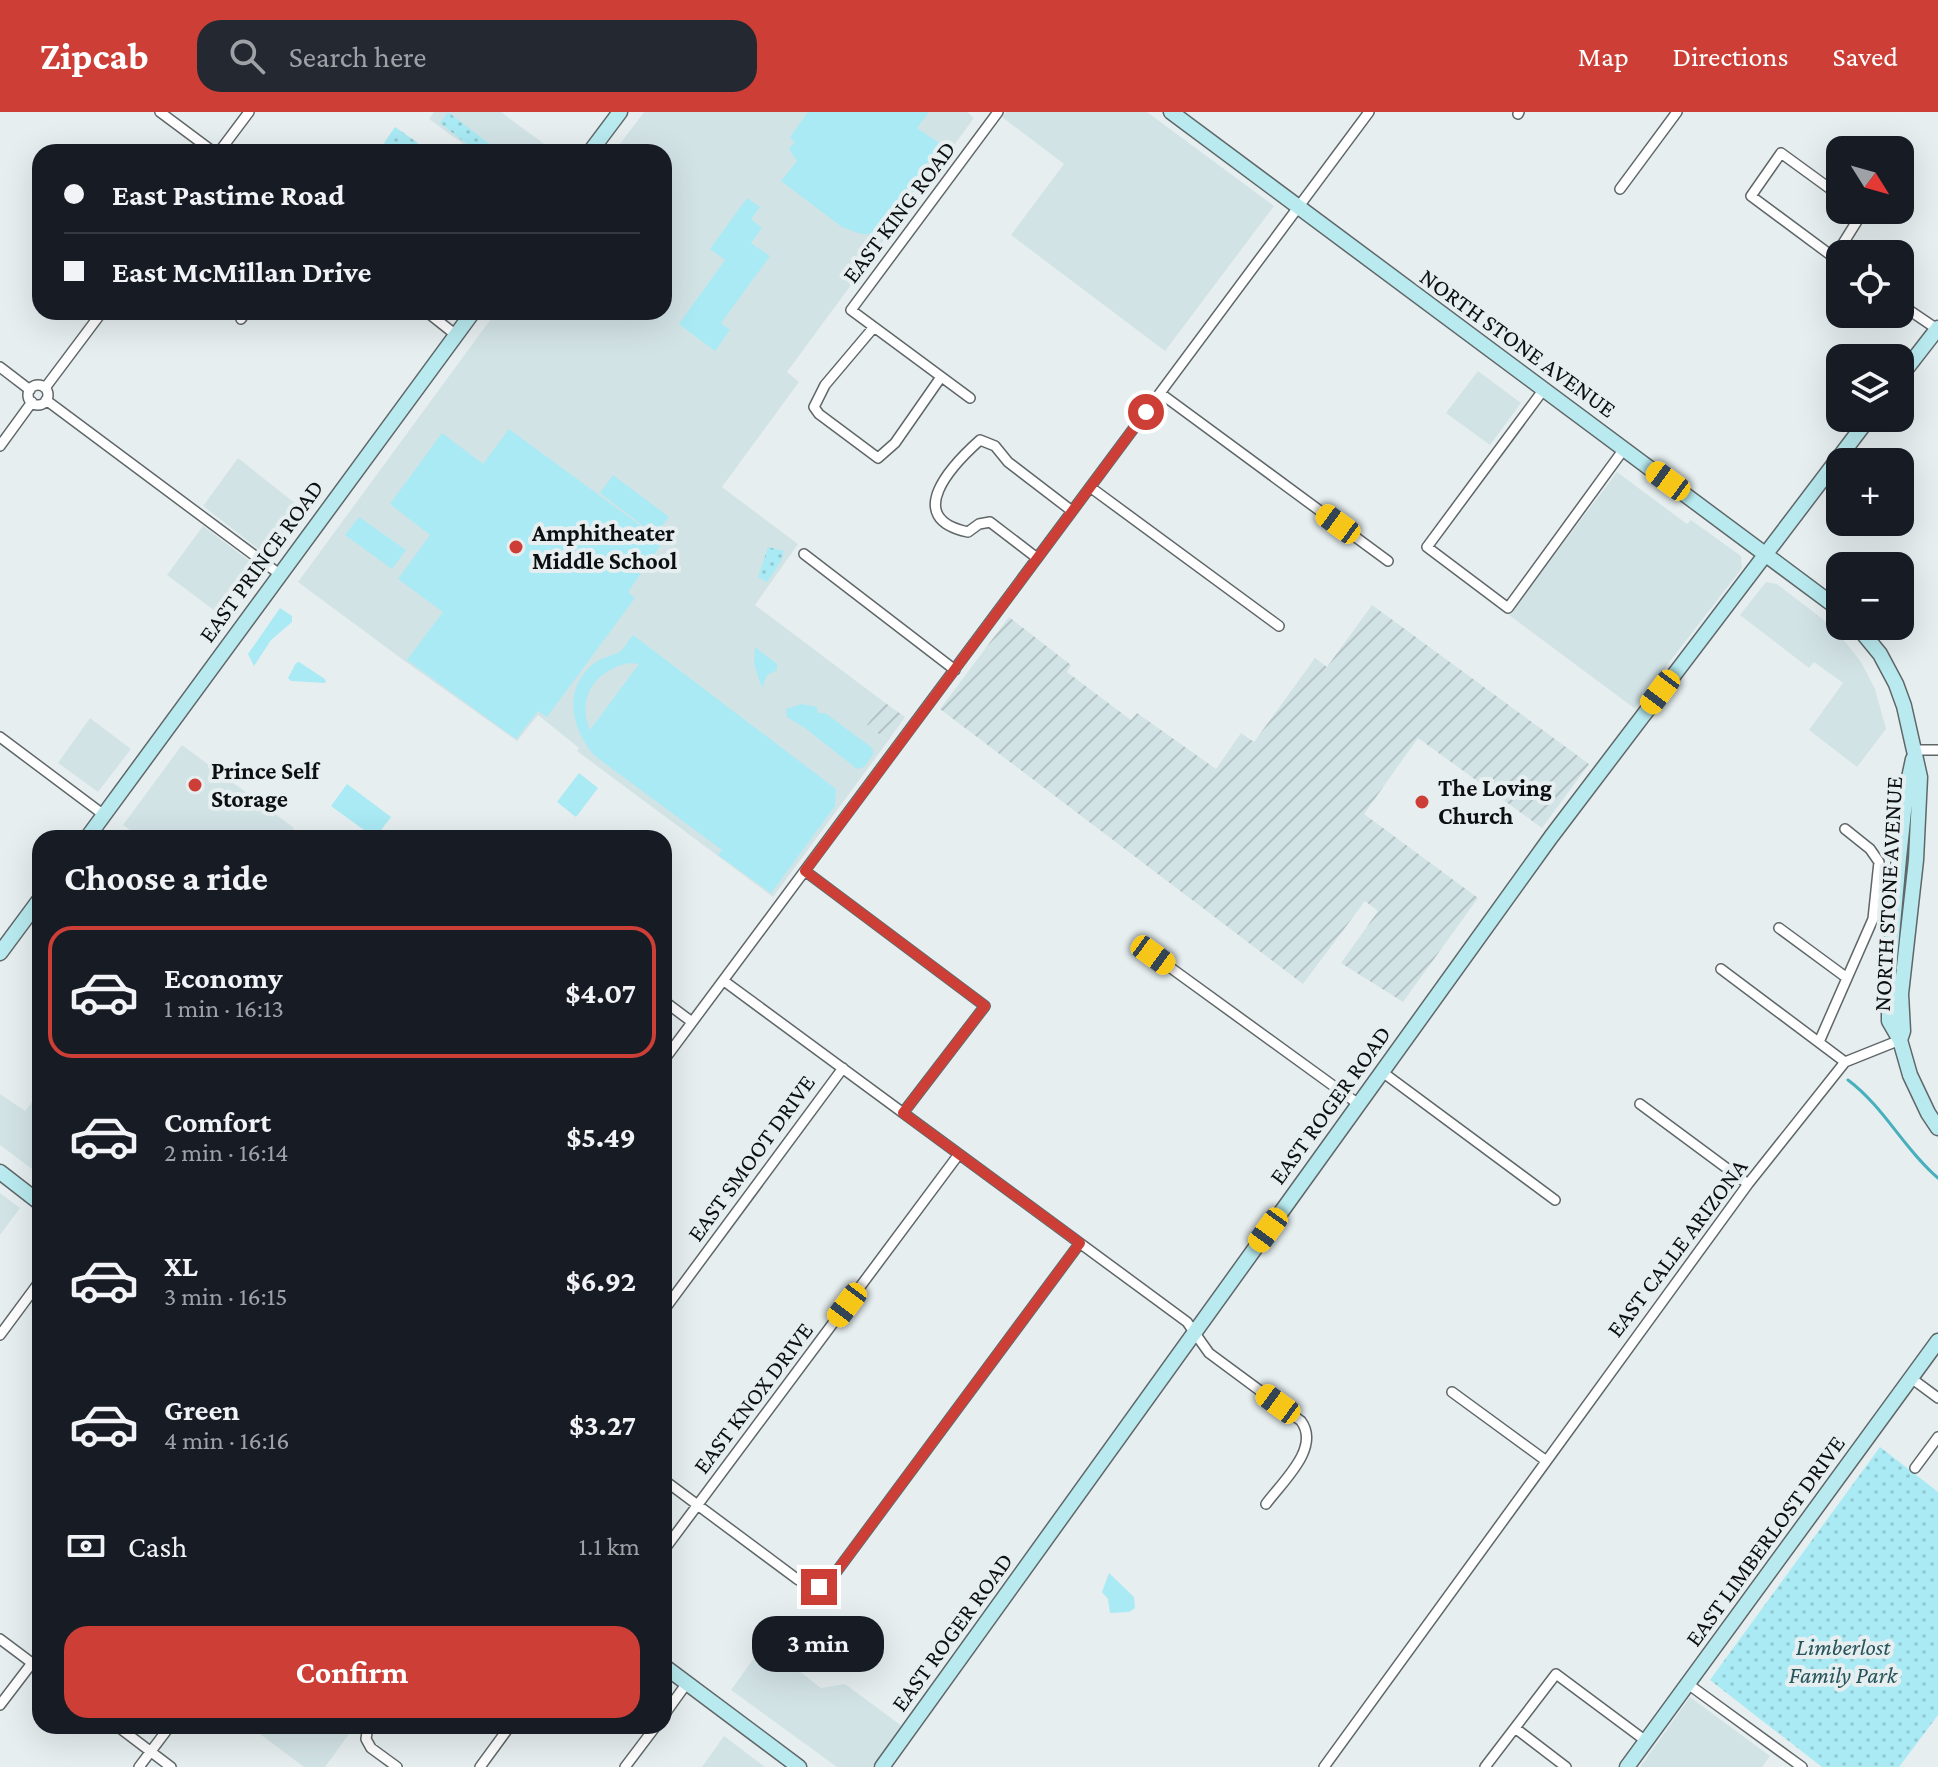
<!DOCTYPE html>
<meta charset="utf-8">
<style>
:root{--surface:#171b24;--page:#242831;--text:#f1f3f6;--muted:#9ea1a6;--line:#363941;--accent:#cc3e36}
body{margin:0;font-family:"Crimson Pro",serif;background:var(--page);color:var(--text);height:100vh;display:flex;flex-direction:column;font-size:30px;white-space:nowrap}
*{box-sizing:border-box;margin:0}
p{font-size:26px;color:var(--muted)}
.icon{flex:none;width:44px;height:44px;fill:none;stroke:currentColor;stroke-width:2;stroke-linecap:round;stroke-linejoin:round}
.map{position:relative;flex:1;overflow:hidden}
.panel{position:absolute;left:32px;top:718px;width:640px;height:904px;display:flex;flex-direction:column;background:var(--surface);border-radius:24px;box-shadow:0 8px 32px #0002}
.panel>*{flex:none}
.hud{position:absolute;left:32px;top:32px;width:640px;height:176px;border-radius:24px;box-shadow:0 8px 32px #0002;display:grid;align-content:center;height:176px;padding:0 32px;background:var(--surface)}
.needle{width:52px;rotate:127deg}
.fabs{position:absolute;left:1826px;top:24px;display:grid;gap:16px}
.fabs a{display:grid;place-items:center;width:88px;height:88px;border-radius:16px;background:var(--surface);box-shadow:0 8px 32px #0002;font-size:40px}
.end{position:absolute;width:36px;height:36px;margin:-18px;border:10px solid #cc3e36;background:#fff;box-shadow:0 0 0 4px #fff}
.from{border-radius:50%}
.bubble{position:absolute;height:56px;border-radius:24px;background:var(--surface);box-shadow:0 8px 32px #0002;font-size:26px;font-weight:700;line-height:56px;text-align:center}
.car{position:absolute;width:24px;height:48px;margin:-24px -12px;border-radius:10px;box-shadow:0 0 6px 2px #0007;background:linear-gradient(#f5c518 24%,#345 0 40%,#f5c518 0 76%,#345 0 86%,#f5c518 0)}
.hud b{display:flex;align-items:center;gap:28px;height:76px;font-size:30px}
.hud b+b{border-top:2px solid var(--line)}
.hud i{width:20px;height:20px;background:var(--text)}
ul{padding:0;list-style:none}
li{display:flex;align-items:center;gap:24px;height:132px;margin:0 16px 12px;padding:0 16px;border:4px solid transparent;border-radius:24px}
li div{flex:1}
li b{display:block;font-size:30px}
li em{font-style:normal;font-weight:700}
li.active{border-color:var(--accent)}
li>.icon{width:72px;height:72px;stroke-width:1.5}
h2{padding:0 32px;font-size:36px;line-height:96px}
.pay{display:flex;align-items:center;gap:20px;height:88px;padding:0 32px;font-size:30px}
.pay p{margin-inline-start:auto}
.button{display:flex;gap:16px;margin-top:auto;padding:16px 32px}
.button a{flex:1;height:92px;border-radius:24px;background:var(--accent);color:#fff;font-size:32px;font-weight:700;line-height:92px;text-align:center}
header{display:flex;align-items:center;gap:48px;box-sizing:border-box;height:112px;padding:0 40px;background:var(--accent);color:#fff}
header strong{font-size:38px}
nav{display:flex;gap:44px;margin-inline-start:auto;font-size:28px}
.search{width:560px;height:72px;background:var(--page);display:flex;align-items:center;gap:20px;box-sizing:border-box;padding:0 28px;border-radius:24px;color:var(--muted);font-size:30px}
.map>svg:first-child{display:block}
.built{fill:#d2e3e6}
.industrial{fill:url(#industrial-furrows)}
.grass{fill:#a9eaf4;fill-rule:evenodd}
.park{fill:url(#park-dots)}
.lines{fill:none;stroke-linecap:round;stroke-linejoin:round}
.stream{stroke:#48afbd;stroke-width:3}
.street-casing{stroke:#606768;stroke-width:12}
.secondary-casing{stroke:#606768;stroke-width:17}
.street{stroke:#fff;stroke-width:9}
.secondary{stroke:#b8eaef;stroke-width:14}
.route{stroke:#cc3e36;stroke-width:10}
.poi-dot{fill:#cc3e36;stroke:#e6eef0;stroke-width:3}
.labels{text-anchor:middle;stroke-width:8;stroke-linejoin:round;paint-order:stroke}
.street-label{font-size:24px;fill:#0d1010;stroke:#e6eef0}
.poi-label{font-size:24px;font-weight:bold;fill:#0d1010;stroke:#e6eef0;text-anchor:start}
.park-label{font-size:24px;font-style:italic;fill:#27545a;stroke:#e6eef0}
</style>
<header>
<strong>Zipcab</strong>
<div class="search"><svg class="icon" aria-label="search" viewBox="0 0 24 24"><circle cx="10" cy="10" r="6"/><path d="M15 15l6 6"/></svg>Search here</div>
<nav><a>Map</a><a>Directions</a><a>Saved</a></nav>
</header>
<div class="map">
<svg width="1938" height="1655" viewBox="0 0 1938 1655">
<defs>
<pattern id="industrial-furrows" width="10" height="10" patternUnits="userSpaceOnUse" patternTransform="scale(2)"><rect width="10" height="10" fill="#d2e3e6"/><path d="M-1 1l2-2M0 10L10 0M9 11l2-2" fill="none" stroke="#b3c2c4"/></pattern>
<pattern id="park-dots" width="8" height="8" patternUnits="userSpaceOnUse" patternTransform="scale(2)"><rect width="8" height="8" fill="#a9eaf4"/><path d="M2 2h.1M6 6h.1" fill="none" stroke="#90c8d0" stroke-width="1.8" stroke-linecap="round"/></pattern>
</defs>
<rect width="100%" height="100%" fill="#e6eef0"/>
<!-- built -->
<path class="built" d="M434,0H501L555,40H474L429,7Z
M644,0H967L974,6L787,260L799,270L722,375L798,432L755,493L884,590L867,613L888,629L773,785L577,639L579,636L538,603L517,629L406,550L298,470L496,200H664V40H614Z
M1006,0H1147L1274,94L1165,239L1011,123L1064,52L1002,5Z
M1478,259L1521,291L1490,333L1446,301Z
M238,346L301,396L266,443L203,394Z
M1617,360L1687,412L1691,408L1741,444L1742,456L1634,596L1509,503Z
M203,414L255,453L219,502L167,463Z
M1766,470L1777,472L1833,515L1861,550L1875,577L1886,617L1857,655L1809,618L1843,571L1814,550L1809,556L1740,503Z
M90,606L131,637L98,680L58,651Z
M182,633L294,716L287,726H141L123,713Z
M40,980V1063L0,1033V982L25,999Z
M0,1081L20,1096L0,1123Z
M764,1532L821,1576L845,1572L903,1615L872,1655H837L731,1578Z
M1690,1585L1770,1644L1762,1655H1640Z
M266,1614H355L325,1655H304L260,1622Z
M724,1624L765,1655H702Z"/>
<!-- industrial -->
<path class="industrial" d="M1372,493L1589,652L1542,716L1418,626L1364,702L1478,786L1403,890L1341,851L1378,799L1365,789L1303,872L940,597L1009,505L1071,553L1067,560L1131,608L1137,601L1216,657L1241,621L1254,630L1315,546L1327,555Z
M884,590L905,605L888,629L867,613Z"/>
<!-- grass -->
<path class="grass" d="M808,0H929L917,16L951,39L886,125L858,121L842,115L781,69L797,49L789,37L795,30L790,25Z
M747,86L760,95L751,107L762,116L751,131L770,144L721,211L730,218L715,239L679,212L725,148L710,137Z
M509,317L663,430L628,480L635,486L547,605L538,599L516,627L407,548L443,500L398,467L430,423L390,392L442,321L483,352Z
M613,363L669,405L655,423L600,381Z
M359,405L406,438L392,457L345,423Z
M280,496L292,504V510L271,528L254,554L248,542Z
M633,523L836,677L835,694L771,781L718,743L722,738L595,644C572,618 562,579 592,553C601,545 613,544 621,539C625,535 629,527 633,523ZM629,551L639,552L590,618C576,585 596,558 629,551Z
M755,535L777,552V558L767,563L762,576L754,552Z
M299,550L325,567L326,571L291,569L288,566L296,551Z
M801,592L817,595L818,601H825L871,635L874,641L864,655L857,657L805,616L787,605L786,597Z
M579,661L598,676L576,705L557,690Z
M347,672L391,705L375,726L331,694Z
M1109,1461L1134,1485L1135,1496L1129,1500L1110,1501L1108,1487L1102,1480Z"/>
<!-- park -->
<path class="park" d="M448,0L496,37L500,40H477L440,11Z
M395,15L418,31L411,40H396L384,31Z
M768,435L784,439L781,449L767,470L758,465Z
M1880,1335L1938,1380V1603L1899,1655H1822L1710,1568Z"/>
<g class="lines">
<!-- stream -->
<path class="stream" d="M1848,968C1884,995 1904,1037 1938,1066"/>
<!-- street casing -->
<g class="street-casing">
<path id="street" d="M160,0L211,38
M1518,2L1519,0
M222,36L249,0
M1620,77L1677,0
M1840,84L1781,41L1751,84L1840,150
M1834,146L1862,101L1858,98
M1900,192L1937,217
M427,200L456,223
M241,207L246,200
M874,215L970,286
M0,255L30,278
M941,265L895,331L878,346L819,302L814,295L825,273L874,215L851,198L998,0
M28 283a10 10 0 1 1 20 0a10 10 0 1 1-20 0Z
M45,276L102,200
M1544,277L1427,435L1508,496L1624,337
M1160,281L1388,449
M46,288L278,461
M0,334L32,290
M1090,375L1279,514
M804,442L955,558
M1037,446L990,410L979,412L968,420C902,406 952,353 980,328L995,334L1008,350L1072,399
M0,625L104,703
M1915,638H1938
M805,759L985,894L903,1001
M1779,816L1847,866
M1153,843L1357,991
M1721,857L1845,950
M724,869L1187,1210L1209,1241L1301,1309C1321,1336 1282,1370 1266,1392
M664,889L692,910
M1819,930L1873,807L1879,750L1870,737L1845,717
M664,948L1369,0
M1845,950L1900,928
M1381,959L1555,1088
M1640,992L1748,1072
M664,1198L843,956
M0,1223L40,1169
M1911,1266L1938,1286
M1452,1280L1545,1348
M1915,1356L1938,1325
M664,1368L797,1467L806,1472L819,1475
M664,1438L959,1042
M819,1475L834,1463L1080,1131
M819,1490V1475
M0,1527L40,1557
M1688,1572L1802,1655
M0,1593L32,1551
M664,1603L687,1571
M117,1614L171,1655
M368,1614L366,1627L371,1636L397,1655
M1515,1616L1566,1655
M139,1655L170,1614
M480,1655L510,1614
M625,1655L656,1614
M1324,1655L1673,1175L1748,1072L1845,950
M1485,1655L1556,1562L1646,1629"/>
</g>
<!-- secondary casing -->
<g class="secondary-casing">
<path id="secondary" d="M1171,0L1840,498
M590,40L620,0
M1900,265L1938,216
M1857,514L1880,542L1896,572L1904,594L1920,665L1916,748L1901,882L1903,919L1900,928
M1913,647L1906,680L1899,746L1889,857V909L1900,928L1910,963L1928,1001L1938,1016
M87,726L473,200
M0,841L40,787
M0,1060L40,1091
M664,1554L799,1655
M882,1655L1551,725L1869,306
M1627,1655L1938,1229"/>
</g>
<!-- street -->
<use href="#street" class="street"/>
<!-- secondary -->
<use href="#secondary" class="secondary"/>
</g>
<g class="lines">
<!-- route -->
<path class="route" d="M819,1475L834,1463L1080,1131L903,1001L985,894L805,759L1146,300"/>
</g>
<!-- markers -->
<g class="poi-dot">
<circle cx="516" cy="435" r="8"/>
<circle cx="195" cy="673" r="8"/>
<circle cx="1422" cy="690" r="8"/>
</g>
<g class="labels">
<!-- street labels -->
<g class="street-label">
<text transform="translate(899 100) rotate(-53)" y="8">EAST KING ROAD</text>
<text transform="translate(1518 231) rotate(36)" y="8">NORTH STONE AVENUE</text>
<text transform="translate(261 449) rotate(-54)" y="8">EAST PRINCE ROAD</text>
<text transform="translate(1888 782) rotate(-87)" y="8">NORTH STONE AVENUE</text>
<text transform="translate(1330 993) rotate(-54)" y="8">EAST ROGER ROAD</text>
<text transform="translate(751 1046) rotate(-54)" y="8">EAST SMOOT DRIVE</text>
<text transform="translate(1677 1136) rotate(-53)" y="8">EAST CALLE ARIZONA</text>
<text transform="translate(753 1286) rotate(-53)" y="8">EAST KNOX DRIVE</text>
<text transform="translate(1765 1429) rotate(-54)" y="8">EAST LIMBERLOST DRIVE</text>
<text transform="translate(952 1520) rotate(-54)" y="8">EAST ROGER ROAD</text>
</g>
<!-- poi labels -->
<g class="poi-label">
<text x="532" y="429">Amphitheater<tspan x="532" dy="28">Middle School</tspan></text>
<text x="211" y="667">Prince Self<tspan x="211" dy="28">Storage</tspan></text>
<text x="1438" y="684">The Loving<tspan x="1438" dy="28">Church</tspan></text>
</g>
<!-- park labels -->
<g class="park-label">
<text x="1843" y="1543">Limberlost<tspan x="1843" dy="28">Family Park</tspan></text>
</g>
</g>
</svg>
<div class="fabs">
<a><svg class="needle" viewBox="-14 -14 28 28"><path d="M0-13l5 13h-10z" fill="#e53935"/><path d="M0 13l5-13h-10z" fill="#9ea1a6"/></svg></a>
<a><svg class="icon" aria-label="locate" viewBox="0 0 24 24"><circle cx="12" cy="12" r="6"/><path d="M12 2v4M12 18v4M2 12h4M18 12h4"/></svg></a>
<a><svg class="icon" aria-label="layers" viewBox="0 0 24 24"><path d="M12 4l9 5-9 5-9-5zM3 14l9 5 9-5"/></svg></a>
<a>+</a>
<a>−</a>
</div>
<i class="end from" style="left:1146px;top:300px"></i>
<i class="end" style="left:819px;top:1475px"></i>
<div class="bubble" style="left:752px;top:1504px;width:132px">3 min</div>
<i class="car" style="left:1668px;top:369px;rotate:306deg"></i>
<i class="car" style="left:1338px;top:412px;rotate:306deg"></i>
<i class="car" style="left:1660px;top:580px;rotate:217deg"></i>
<i class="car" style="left:1153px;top:843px;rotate:126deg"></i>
<i class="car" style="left:1268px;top:1118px;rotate:216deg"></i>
<i class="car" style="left:847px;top:1193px;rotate:217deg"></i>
<i class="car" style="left:1278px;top:1292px;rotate:306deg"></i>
<div class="hud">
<b><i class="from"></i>East Pastime Road</b>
<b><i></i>East McMillan Drive</b>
</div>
<section class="panel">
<h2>Choose a ride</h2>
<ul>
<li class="active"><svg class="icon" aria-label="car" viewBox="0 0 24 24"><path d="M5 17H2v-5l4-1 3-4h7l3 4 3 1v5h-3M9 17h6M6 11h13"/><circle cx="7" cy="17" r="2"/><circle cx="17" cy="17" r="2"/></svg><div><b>Economy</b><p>1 min · 16:13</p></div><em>$4.07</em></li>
<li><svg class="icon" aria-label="car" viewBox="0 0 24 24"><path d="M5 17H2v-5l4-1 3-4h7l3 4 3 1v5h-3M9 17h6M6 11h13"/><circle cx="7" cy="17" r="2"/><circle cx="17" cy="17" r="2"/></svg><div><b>Comfort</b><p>2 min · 16:14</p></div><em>$5.49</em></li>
<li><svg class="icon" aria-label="car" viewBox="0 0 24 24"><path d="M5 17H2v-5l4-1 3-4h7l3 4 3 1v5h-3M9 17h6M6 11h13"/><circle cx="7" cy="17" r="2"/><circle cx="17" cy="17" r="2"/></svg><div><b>XL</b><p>3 min · 16:15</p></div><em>$6.92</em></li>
<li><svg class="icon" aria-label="car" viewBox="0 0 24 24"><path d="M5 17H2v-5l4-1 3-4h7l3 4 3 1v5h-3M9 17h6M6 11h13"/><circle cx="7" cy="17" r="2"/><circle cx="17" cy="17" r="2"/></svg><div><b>Green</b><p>4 min · 16:16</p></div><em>$3.27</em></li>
</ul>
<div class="pay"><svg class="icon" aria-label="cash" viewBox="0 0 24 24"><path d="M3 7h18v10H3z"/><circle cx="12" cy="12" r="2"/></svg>Cash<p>1.1 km</p></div>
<div class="button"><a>Confirm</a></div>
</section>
</div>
